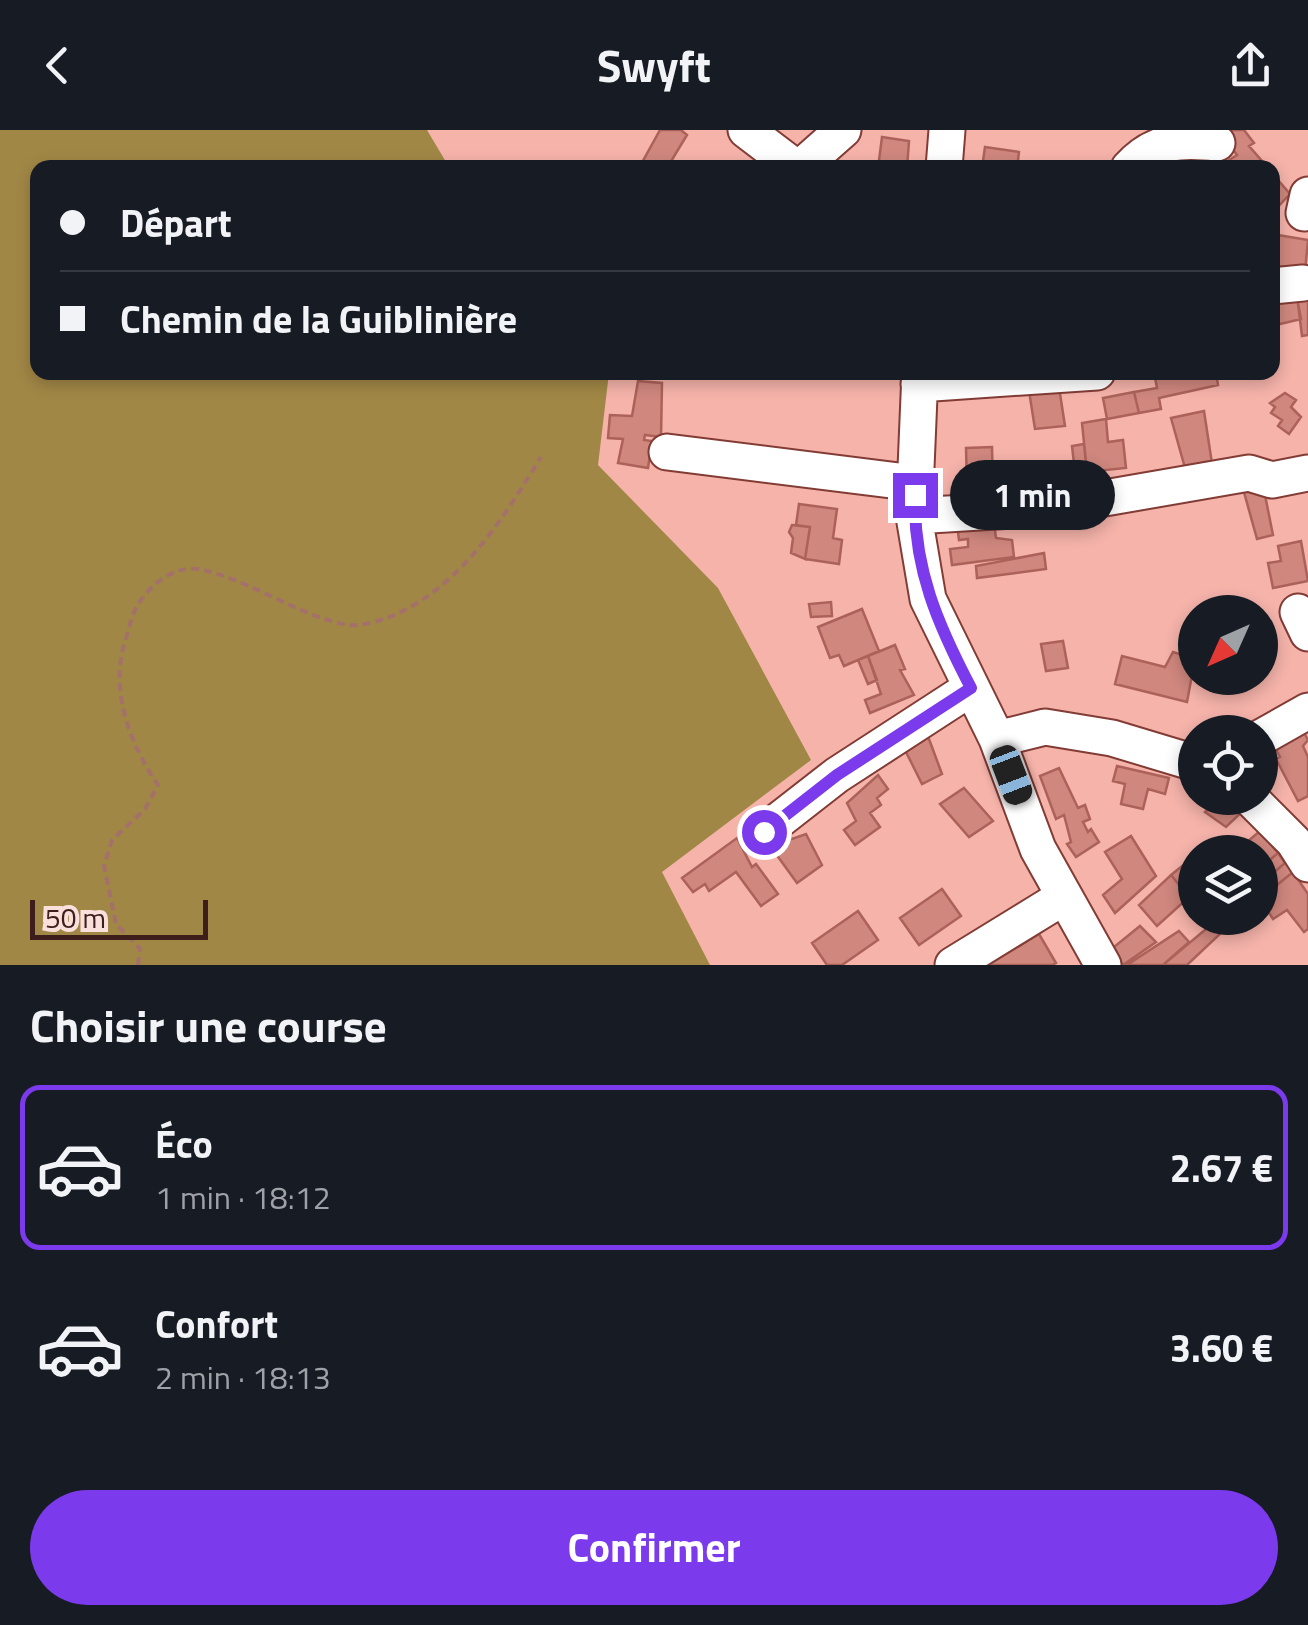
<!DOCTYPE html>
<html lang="fr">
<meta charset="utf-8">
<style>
:root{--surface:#171b24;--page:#20242c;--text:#f1f3f6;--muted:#9ea1a6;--line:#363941;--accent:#7c3aed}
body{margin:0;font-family:"Titillium Web",sans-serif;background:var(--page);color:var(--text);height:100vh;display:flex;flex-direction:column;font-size:38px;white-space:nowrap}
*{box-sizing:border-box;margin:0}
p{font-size:32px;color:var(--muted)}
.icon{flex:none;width:55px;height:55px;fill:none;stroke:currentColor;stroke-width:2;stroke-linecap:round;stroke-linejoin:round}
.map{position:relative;height:835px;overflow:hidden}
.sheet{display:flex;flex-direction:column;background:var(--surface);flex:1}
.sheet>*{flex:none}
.banner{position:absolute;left:30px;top:30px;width:1250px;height:220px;border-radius:20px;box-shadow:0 5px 15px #0003;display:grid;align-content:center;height:220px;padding:0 30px;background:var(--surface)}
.needle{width:65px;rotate:225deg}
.controls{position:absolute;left:1178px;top:465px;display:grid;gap:20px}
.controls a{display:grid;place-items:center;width:100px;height:100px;border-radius:50%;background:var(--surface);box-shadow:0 5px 15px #0003;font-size:50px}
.scale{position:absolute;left:30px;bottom:25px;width:178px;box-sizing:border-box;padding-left:10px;border:5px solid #3d1e1a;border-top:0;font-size:28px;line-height:35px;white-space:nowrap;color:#3d1e1a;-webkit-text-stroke:8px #fae0dc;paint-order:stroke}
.end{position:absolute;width:45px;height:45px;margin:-22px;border:12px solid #7c3aed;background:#fff;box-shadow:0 0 0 5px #fff}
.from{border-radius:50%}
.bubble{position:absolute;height:70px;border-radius:35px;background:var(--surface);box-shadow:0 5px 15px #0003;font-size:32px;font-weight:700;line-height:70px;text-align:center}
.car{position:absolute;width:30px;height:60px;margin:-30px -15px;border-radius:12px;box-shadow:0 0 8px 2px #0007;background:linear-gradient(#222 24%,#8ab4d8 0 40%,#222 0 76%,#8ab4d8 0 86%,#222 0)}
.banner b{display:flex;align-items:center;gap:35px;height:95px;font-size:38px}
.banner b+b{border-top:2px solid var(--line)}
.banner i{width:25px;height:25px;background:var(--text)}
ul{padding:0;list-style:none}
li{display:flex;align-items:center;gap:30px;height:165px;margin:0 20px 15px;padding:0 10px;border:5px solid transparent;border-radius:20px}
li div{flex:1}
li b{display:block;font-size:38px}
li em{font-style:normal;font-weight:700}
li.selected{border-color:var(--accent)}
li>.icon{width:90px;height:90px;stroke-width:1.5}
h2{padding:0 30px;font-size:45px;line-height:120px}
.action{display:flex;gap:20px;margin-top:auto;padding:20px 30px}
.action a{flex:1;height:115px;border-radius:60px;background:var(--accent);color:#fff;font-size:40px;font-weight:700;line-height:115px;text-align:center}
header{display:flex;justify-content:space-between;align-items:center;height:130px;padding:0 30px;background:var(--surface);font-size:45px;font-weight:700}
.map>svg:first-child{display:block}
.forest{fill:#a18746}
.building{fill:#cf877e;stroke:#ac6259;stroke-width:2.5}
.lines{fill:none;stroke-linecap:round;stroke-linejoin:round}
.minor-casing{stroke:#823c35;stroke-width:39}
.path{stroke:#a3716a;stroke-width:4;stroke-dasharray:8 5;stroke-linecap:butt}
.minor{stroke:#fff;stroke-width:35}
.route{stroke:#7c3aed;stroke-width:12}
</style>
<header><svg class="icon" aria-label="back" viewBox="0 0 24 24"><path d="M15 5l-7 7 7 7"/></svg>Swyft<svg class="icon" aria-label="share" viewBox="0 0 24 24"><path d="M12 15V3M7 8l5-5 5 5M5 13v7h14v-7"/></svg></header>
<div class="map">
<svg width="1308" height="835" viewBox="0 0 1308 835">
<rect width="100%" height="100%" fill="#f5b3aa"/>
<!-- forest -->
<path class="forest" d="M0,0H427L449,37L38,38V242L609,243L598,335L718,458L811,630L662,742L710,835H0Z"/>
<!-- building -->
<path class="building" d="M660,0H681L687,5L667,38H639Z
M1233,0H1244L1254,13L1249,16L1262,31L1254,38L1223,34L1237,25L1224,8Z
M882,7L909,11L907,38H878Z
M985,17L1019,22L1017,38H982Z
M1272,43L1290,64L1272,83Z
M1272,104L1308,110L1305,142L1272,135Z
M1295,158L1301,189L1272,196V163Z
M1308,163V205L1302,206L1297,166Z
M1154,242H1216L1218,255L1159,268L1161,279L1139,283L1134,262L1157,258Z
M638,251L662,253L661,307L645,305L644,310L652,311L648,338L618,333L623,309L608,308L610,285L632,286Z
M1059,257L1065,296L1035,299L1029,261Z
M1134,262L1139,283L1107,289L1103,268Z
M1285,263L1296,270L1291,277L1301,287L1289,304L1278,296L1282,290L1271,283L1275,277L1270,273Z
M1204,281L1213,340L1187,345L1171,288Z
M1106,289L1108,312L1123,310L1126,338L1087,342L1082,293Z
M1084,314L1087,342L1075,343L1072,316Z
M992,317L993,356L967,357L966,318Z
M1242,355L1265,365L1273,405L1257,409Z
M799,374L837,379L833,408L842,410L839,434L805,429L810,397L796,395Z
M994,393L996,408L1012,410L1014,427L952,435L950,419L968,417V409L959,410L957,395Z
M792,395L810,397L805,429L791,423L793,408L789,402Z
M1301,411L1308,451L1273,458L1268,433L1281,431L1278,416Z
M1044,423L1046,439L977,448L976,436Z
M831,472L832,486L811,487L809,474Z
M862,479L879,521L844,536L839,525L830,528L818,497Z
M1063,511L1068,538L1046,541L1041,514Z
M895,515L905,539L900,540L914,565L870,583L865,570L881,564L868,526Z
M1173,522L1195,529L1187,572L1115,554L1122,526L1165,537Z
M868,526L877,550L868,554L858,530Z
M1302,599L1308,610L1303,616L1308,627V666L1298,671L1276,629L1280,627L1273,614Z
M926,601L942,644L922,654L901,612Z
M1117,636L1169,648L1165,664L1148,659L1143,679L1121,674L1125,654L1113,651Z
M1059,638L1078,678L1085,675L1090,689L1083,692L1088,702L1091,699L1099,712L1076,727L1067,714L1071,712L1064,685L1056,689L1040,646Z
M878,645L888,659L877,668L881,675L870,683L880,697L855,715L844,700L856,691L847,673Z
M964,658L993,691L969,707L940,674Z
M1231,671L1244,680L1226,697L1205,682L1215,672L1224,676Z
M786,700L792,709L806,704L822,735L797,753L768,713Z
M1260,701L1278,723L1260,738V722H1235Z
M1131,706L1156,746L1115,783L1103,765L1122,749L1105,722Z
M737,708L752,737L756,734L778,764L761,776L736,742L709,761L705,754L693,762L682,748Z
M1278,723L1285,733L1260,754V738Z
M1186,733L1195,743V762L1189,767L1171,745Z
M1285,733L1293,742L1272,759L1265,750Z
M1293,742L1308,764V799L1304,802L1287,780L1273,789L1260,769V754L1265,750L1272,759Z
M1171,745L1189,767L1157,796L1139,775Z
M942,759L961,786L919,815L900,788Z
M858,781L878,810L842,835H827L812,813Z
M1212,794L1220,804L1187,835H1163Z
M1140,796L1156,812L1123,835L1114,817Z
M1179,801L1189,812L1163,835H1127Z
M1039,804L1056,833L1052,835H986L995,830L989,821L1013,807L1019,816Z"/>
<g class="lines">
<!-- minor casing -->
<g class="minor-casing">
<path id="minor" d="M746,0L796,38
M800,38L843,0
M944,38L947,0
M1129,38C1154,10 1181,9 1217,13
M1304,83L1308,65
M1272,156L1303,153
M920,242L914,386L928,469L997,609L1038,719L1103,835
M919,254L1097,242
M667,322L915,353
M914,386L1047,378L1249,343L1272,350L1308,343
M1298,482L1308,503
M1260,608L1308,581
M997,609L1045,597L1112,608L1195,633
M1250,668L1294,712L1308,734
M764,702L837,645L971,558
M953,835L1062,768"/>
</g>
<!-- path -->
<path class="path" d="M138,835L140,819L116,794L104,736L112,710L145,679L158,655C131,616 109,561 125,512C129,499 132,481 141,470C153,452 176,436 198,439C245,447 300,487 348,495C359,497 382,490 392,486C461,457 504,387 541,327"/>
<!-- minor -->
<use href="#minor" class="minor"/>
</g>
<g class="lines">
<!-- route -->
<path class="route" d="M764,702L837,645L971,558C938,495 913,438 915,365"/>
</g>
</svg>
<div class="controls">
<a><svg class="needle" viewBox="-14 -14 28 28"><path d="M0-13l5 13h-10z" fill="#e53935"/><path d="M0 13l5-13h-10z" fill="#9ea1a6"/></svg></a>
<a><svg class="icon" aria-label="locate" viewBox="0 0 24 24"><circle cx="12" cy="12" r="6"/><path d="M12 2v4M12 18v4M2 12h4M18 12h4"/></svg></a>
<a><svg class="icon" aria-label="layers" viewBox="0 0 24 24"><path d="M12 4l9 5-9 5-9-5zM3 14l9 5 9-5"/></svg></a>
</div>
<div class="scale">50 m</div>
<i class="end from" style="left:764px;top:702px"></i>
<i class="end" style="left:915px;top:365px"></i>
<div class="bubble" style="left:950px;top:330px;width:165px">1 min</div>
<i class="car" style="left:1011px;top:645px;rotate:159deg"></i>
<div class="banner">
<b><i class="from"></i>Départ</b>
<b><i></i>Chemin de la Guiblinière</b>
</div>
</div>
<section class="sheet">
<h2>Choisir une course</h2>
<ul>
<li class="selected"><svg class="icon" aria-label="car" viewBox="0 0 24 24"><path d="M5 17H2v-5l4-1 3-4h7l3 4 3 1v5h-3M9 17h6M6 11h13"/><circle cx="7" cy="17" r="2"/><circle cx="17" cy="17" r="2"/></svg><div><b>Éco</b><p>1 min · 18:12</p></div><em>2.67 €</em></li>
<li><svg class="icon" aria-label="car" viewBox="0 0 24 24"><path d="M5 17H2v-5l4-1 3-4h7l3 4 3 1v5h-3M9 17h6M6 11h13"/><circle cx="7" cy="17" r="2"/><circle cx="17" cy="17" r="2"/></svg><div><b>Confort</b><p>2 min · 18:13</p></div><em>3.60 €</em></li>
</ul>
<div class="action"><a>Confirmer</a></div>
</section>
